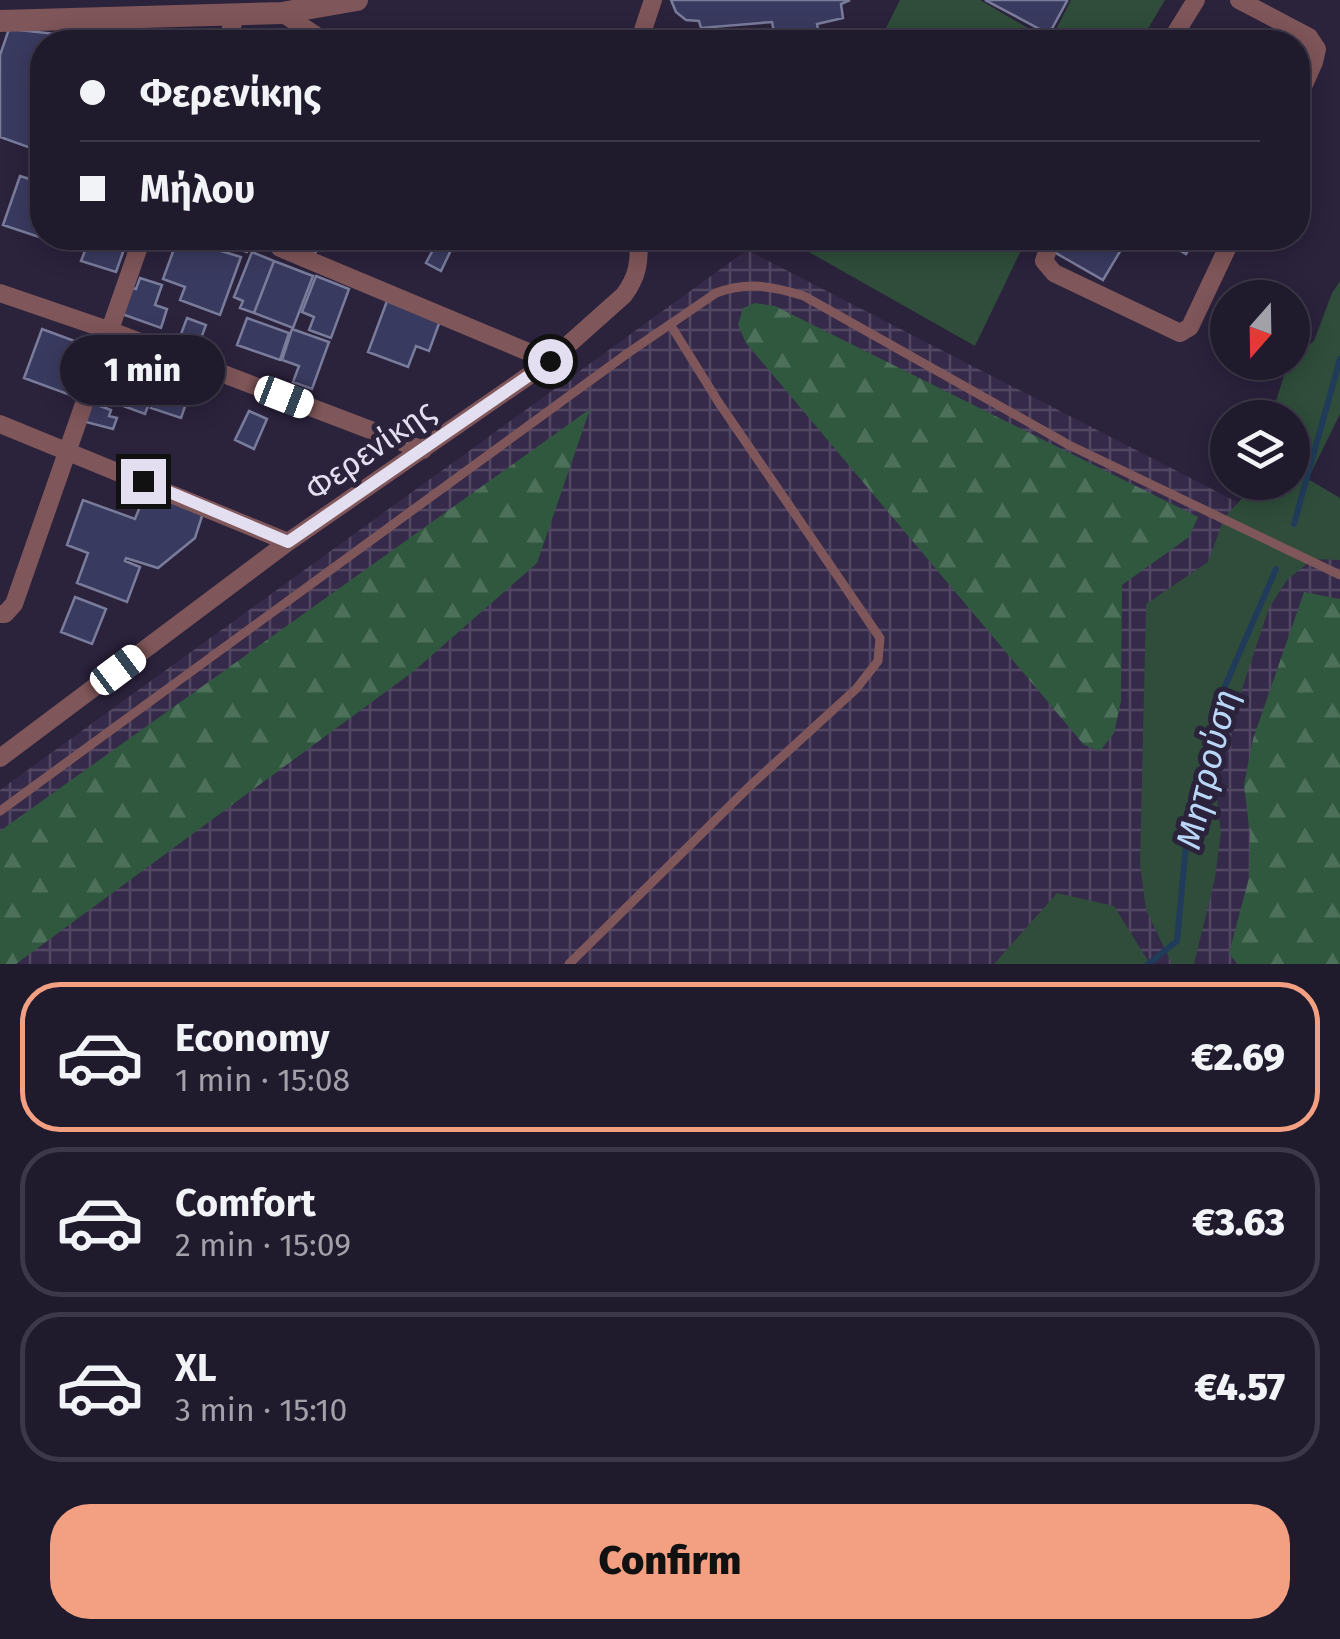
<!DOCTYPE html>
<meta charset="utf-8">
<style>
:root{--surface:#201a2d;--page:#282335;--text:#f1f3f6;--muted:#a2a1aa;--line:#3d3849;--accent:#f3a082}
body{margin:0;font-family:"Fira Sans",sans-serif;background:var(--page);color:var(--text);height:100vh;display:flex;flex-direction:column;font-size:38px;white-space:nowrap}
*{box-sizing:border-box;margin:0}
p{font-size:32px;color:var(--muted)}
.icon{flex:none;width:55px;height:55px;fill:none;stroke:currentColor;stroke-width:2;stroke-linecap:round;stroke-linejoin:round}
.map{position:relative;height:964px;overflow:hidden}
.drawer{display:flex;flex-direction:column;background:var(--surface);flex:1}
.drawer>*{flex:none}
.banner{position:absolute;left:30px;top:30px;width:1280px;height:220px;border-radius:40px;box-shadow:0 5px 25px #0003,0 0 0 2px var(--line);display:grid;align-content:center;height:220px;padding:0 50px;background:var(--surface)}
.needle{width:65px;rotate:200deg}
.controls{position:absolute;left:1210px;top:280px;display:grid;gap:20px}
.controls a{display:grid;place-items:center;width:100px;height:100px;border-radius:50%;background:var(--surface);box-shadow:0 5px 25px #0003,0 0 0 2px var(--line);font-size:50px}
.end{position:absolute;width:45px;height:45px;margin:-22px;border:12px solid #e3def0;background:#111;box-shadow:0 0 0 5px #111}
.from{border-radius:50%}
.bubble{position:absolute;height:70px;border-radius:35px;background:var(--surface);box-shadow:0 5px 25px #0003,0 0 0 2px var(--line);font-size:32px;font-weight:800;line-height:70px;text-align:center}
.car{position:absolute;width:30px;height:60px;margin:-30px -15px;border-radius:12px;box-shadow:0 0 8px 2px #0007;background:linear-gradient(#fff 24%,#345 0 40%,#fff 0 76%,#345 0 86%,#fff 0)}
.banner b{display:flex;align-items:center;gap:35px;height:95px;font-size:38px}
.banner b+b{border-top:2px solid var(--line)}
.banner i{width:25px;height:25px;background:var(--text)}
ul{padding:18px 0 0;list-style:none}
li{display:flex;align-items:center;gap:30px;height:150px;margin:0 20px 15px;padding:0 30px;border:5px solid var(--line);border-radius:40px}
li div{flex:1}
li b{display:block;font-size:38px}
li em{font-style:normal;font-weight:800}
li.active{border-color:var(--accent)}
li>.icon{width:90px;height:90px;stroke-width:1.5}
.primary-button{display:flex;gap:20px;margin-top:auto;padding:20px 50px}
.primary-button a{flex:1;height:115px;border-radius:40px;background:var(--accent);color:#111;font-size:40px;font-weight:800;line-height:115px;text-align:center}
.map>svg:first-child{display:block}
.industrial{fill:url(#industrial-grid)}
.green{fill:#2f4d3a}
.forest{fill:url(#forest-firs)}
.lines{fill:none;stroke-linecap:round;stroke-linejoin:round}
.stream{stroke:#213c5b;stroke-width:6}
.building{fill:#393a5f;stroke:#7a7c9c;stroke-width:2.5}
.service{stroke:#7f5659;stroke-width:9}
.minor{stroke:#7f5659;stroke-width:18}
.tertiary{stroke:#7f5659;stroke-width:22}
.route{stroke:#e3def0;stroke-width:12}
.labels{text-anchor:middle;stroke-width:10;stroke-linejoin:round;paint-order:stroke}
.street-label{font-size:32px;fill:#e3def0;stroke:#2b223c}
.water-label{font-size:35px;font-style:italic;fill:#b9d6f7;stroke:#2b223c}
</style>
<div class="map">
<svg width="1340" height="964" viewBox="0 0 1340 964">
<defs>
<pattern id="industrial-grid" width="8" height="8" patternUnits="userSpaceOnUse" patternTransform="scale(2.5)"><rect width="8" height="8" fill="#352a49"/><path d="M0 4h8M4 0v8" fill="none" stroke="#524864"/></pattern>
<pattern id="forest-firs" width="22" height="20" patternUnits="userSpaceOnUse" patternTransform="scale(2.5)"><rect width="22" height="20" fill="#2f583e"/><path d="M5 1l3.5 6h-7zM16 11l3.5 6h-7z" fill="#4d705a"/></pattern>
</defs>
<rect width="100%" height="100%" fill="#2b223c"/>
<!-- industrial -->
<path class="industrial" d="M747,250L1340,555V964H0V790Z"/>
<!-- green -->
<path class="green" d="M900,0H980L1050,41L1071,0H1165L1140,42H879Z
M784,238H1027L975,346Z
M1340,281V414L1308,479L1340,498V560L1313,559L1287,580L1269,608L1233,716L1215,785L1221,833L1215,878L1194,964H1172L1146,910L1140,864L1146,604L1208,562L1224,518L1245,495L1249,483L1292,482V418L1271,417L1288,363L1292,362L1293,357L1314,341L1332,293Z
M1057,893L1114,906L1150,964H994Z"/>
<!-- forest -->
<path class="forest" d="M755,303L775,306L1198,517L1189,537L1122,585L1121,701L1114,733L1100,751L1084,745L746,343L738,325L743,308Z
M590,409L537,563L414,671L16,964H0V831Z
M1304,592L1340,599V964H1237L1229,953L1249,878L1250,834L1244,785L1253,739Z"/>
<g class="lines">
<!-- stream -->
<path class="stream" d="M1294,524L1340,359
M1148,964L1177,941L1187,834L1219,700L1276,569"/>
</g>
<!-- building -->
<path class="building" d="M671,0H850L841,4L843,18L817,24L819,36L776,42L772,22L701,28L699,21L686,20L676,12Z
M985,0H1065L1067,1L1049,34Z
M9,29L94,38L92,42H42V152L0,137V55Z
M20,176L42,183V238H56L54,242L3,225Z
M90,238H128L116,272L81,261Z
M178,238L241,257L220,315L180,300L185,287L163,279Z
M224,238H252L247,252L222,244Z
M304,238H324L314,255L299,245Z
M1062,238H1128L1103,280L1054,252Z
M1158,238H1195L1186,254Z
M437,242L451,250L441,271L426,263Z
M252,252L274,261L254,313L240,308L243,301L234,297Z
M274,261L313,276L293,328L254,313Z
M316,276L349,289L331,338L309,330L314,317L302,312Z
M140,278L162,285L155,305L167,309L161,328L119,313L128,287L136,289Z
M387,301L440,321L429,351L416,346L408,367L368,352Z
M187,318L206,325L200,341L181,334Z
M247,318L289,333L280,360L237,345Z
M42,329L88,346L70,395L24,378Z
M292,329L329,342L312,389L293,382L299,366L282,360Z
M108,353L161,372L145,414L93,395Z
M164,370L194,381L181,418L151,408Z
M89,402L111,410L109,416L117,418L113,429L82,421Z
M249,411L267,419L254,449L235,440Z
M146,491L203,513L195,538L158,568L126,558L125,561L140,567L127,602L77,583L88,553L67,545L83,500L135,519Z
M75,597L106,609L92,644L61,632Z"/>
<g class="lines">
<!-- service -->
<path class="service" d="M0,811L628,353L716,293C748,281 772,286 804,296L1069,445L1340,575
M569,964L752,784L856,689L878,661L880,638L719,403L670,324"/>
<!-- minor -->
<path class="minor" d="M1239,0L1309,37L1317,49L1314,62L1298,98
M282,13L326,42
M226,42L236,15
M639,42L653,0
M1170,42L1196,0
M1052,238L1044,261L1054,273L1180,333L1190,327L1232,238
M280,248L550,361
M0,293L111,331L423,450
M0,424L288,542
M0,614H5L14,604L142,238
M0,758L288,542L550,361L624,295C638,276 640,261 638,238"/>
<!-- tertiary -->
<path class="tertiary" d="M0,21L282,13L357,0"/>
</g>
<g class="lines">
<!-- route -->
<path class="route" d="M143,481L288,542L550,361"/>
</g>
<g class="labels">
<!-- street labels -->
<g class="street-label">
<text transform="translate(370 450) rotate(-35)" y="11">Φερενίκης</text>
</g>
<!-- water labels -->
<g class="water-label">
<text transform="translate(1207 769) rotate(-76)" y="12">Μητρούση</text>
</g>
</g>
</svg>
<div class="controls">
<a><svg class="needle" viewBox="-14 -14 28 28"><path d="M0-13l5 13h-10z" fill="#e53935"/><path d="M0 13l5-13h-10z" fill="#a2a1aa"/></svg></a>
<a><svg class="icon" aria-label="layers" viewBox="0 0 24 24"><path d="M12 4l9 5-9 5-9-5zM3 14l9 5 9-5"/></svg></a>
</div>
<i class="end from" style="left:550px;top:361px"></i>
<i class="end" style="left:143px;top:481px"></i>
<div class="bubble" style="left:60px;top:335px;width:165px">1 min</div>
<i class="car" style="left:284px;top:397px;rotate:111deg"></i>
<i class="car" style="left:118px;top:670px;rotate:53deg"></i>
<div class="banner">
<b><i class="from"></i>Φερενίκης</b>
<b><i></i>Μήλου</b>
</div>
</div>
<section class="drawer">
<ul>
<li class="active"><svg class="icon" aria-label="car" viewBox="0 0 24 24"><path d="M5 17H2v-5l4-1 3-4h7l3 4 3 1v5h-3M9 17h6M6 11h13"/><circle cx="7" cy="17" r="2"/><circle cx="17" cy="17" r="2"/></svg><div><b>Economy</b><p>1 min · 15:08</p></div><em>€2.69</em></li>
<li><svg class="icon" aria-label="car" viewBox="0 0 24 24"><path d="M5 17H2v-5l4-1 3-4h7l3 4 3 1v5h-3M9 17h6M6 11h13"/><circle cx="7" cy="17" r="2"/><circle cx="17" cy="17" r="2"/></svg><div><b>Comfort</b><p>2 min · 15:09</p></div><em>€3.63</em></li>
<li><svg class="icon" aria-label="car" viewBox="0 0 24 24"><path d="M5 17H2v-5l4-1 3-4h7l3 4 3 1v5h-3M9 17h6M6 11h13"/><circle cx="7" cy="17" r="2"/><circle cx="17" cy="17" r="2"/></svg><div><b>XL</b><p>3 min · 15:10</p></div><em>€4.57</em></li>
</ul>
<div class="primary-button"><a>Confirm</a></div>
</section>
